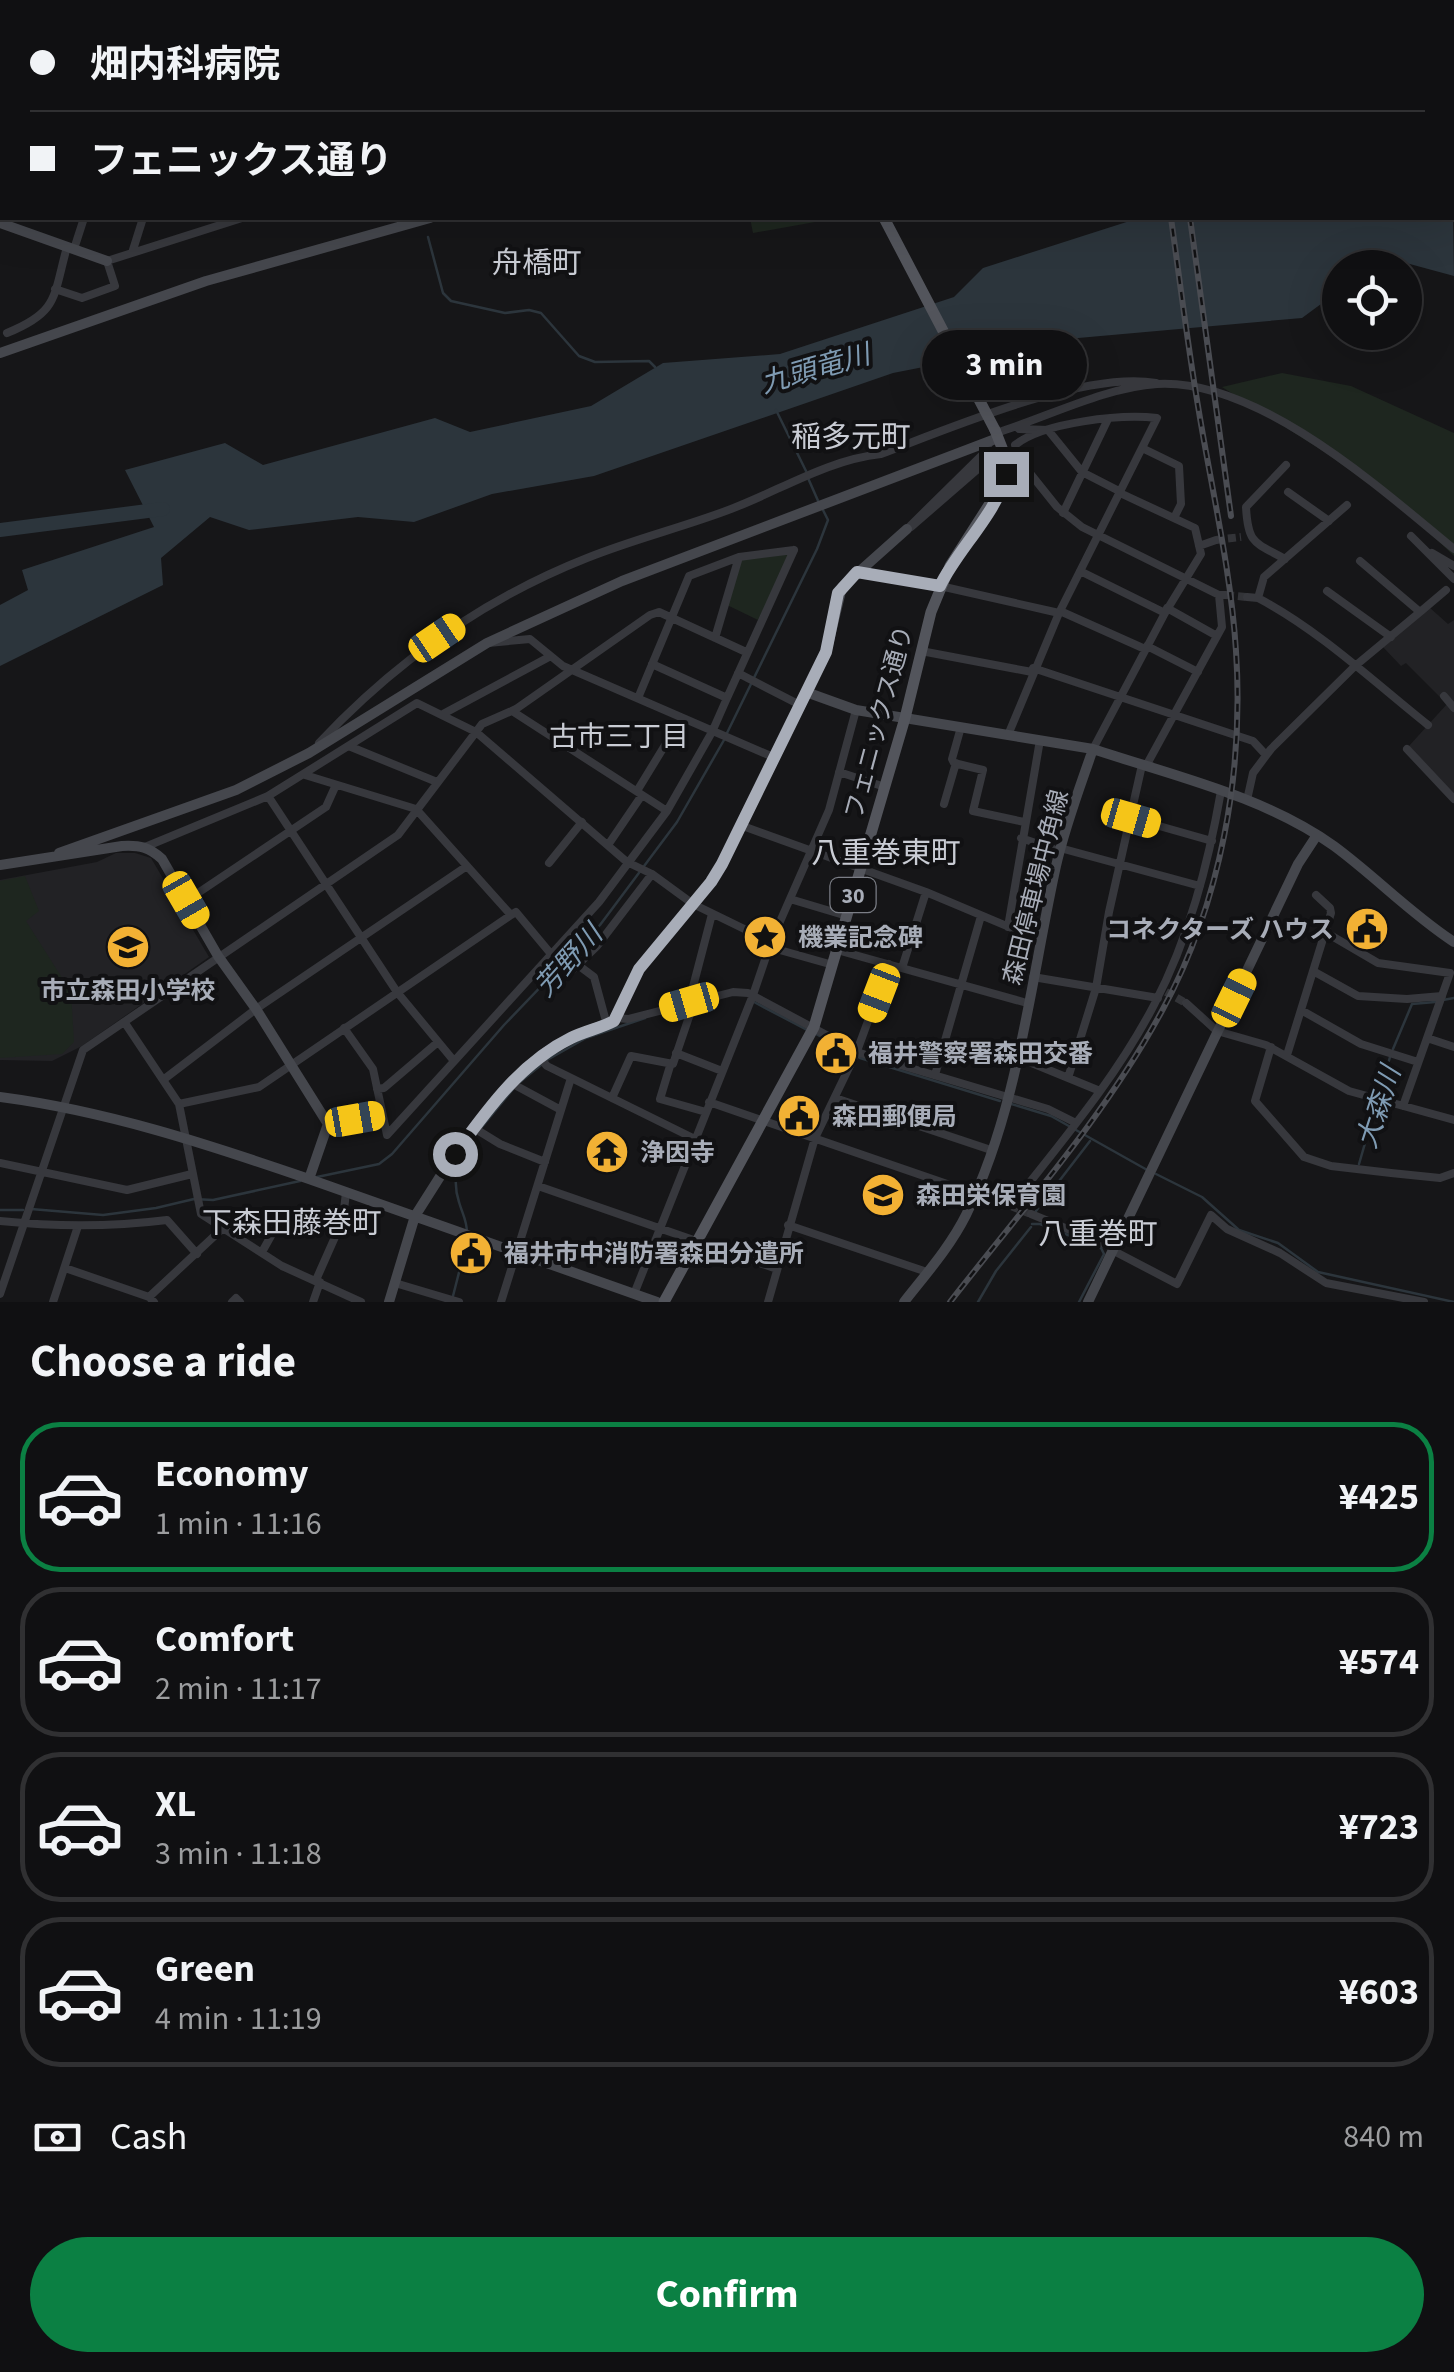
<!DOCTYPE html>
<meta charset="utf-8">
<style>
:root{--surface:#101012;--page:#1e1e20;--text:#f1f3f6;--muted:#9c9d9f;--line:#303032;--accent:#0b8043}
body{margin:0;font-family:"Source Sans 3","Noto Sans JP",sans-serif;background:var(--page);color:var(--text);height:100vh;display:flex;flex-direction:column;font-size:38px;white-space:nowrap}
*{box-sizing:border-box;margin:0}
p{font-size:32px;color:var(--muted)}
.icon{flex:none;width:55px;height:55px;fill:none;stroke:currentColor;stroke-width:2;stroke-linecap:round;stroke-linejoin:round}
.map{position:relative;height:1302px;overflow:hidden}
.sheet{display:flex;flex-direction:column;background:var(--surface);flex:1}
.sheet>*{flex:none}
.banner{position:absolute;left:0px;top:0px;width:1455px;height:220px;box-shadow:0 10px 40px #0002,0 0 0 2px var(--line);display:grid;align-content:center;height:220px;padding:0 30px;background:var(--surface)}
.controls{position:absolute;left:1322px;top:250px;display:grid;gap:20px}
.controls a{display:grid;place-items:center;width:100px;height:100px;border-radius:50%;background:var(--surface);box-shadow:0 10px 40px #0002,0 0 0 2px var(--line);font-size:50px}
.end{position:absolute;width:45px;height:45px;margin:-22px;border:12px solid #a8adb8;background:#111;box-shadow:0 0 0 5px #111}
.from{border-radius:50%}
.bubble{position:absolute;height:70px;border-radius:35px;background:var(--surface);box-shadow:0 10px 40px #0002,0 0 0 2px var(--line);font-size:32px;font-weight:700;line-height:70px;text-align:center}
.car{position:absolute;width:30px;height:60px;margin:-30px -15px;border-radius:12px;box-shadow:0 0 8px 2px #0007;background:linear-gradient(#f5c518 24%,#345 0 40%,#f5c518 0 76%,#345 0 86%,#f5c518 0)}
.banner b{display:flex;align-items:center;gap:35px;height:95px;font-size:38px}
.banner b+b{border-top:2px solid var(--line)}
.banner i{width:25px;height:25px;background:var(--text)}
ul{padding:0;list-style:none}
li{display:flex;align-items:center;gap:30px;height:150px;margin:0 20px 15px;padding:0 10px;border:5px solid var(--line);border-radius:40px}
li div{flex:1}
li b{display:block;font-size:38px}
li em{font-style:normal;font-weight:700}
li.selected{border-color:var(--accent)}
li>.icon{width:90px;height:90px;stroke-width:1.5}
h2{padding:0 30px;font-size:45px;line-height:120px}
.pay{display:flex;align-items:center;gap:25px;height:110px;padding:0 30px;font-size:38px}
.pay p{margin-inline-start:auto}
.button{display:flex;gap:20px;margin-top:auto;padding:20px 30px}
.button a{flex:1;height:115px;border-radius:60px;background:var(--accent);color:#fff;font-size:40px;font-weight:700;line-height:115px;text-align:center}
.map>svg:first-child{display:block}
.built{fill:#222225}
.green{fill:#1e261f}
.water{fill:#2c353c}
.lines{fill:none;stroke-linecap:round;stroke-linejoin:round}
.stream{stroke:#2c353c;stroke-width:2.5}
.river{stroke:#2c353c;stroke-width:14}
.street-tunnel{stroke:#333438;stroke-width:8;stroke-dasharray:8 4;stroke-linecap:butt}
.street{stroke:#37383d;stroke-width:8}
.secondary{stroke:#45474d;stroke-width:10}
.primary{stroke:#53555c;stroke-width:11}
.rail-casing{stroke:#4a4c52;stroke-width:6}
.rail{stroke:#111113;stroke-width:2.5;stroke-dasharray:8;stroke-linecap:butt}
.primary-bridge{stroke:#53555c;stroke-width:11}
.route{stroke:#a8adb8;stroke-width:12}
.labels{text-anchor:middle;stroke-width:8;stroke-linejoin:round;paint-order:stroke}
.shield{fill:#111113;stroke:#7b7e86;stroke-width:2.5}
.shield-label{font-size:22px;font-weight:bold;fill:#a8adb8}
.street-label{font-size:25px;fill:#a8adb8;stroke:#111113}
.poi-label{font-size:25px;font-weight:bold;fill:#a8adb8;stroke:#111113;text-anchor:start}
.water-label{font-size:28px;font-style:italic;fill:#7f9bb3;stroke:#111113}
.neighbourhood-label{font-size:28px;fill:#c9ccd4;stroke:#111113}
.quarter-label{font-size:30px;fill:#c9ccd4;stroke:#111113}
</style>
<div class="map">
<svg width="1454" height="1302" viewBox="0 0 1454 1302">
<rect width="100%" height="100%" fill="#161618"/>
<!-- built -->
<path class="built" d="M1429,607L1448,624L1454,620V796L1409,746L1447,704L1406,663L1401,666L1382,646Z
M116,853H135L151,858L209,957L82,1046L52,1061L0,1060V880L97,862Z"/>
<!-- green -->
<path class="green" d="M750,218H831L832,219L753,233Z
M1282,373L1351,386L1454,433V556L1410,514L1326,453L1222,387Z
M793,552L758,620L725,604L739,557Z
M25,876L39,911L26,921L71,992L74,1042L62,1054L0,1058V881Z"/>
<!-- water -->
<path class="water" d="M1453,213L1454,276L1384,257L1370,267L1340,268V290L1302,318L1067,339L893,373L594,476L492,494L414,522L358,517L249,530L210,517L161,558L163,585L0,666V605L28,590L22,570L154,527L125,470L225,443L263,465L435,418L470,432L591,406L663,363L780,354L954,297L983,268L1139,218H1452Z"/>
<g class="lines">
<!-- stream -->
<path class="stream" d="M398,0L400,2
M428,237L443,293L451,301L505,313L529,310L541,313L579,356L595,362L649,361L655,367
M776,410L806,471
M808,478L819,503
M727,733L817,549L828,520L823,510
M1443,1000L1454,998
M754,1002L809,1031
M816,1034L860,1058L1000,1101
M1393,1049L1412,1004L1435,1002
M547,1060L586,1038L645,1018
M520,1082L541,1065
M1008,1103L1051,1116L1149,1171
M481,1128L514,1088
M1359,1164L1390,1057
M1156,1174L1202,1197L1239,1230L1278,1243L1318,1272L1454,1302
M317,1177L379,1164L392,1154L504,1025L600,925L677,822L724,740
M31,1209L103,1215L156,1208L194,1199L213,1200L300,1181
M0,1210H23
M1036,1211L1090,1141
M1032,1224H1040L1101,1248L1104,1254L1079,1302
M467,1233C467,1220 462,1213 459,1202C450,1175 461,1155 476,1134
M453,1296L467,1241
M978,1302L996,1271L1031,1227"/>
<!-- river -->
<path class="river" d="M0,530L163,509"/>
<!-- street-tunnel -->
<path class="street-tunnel" d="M1216,540L1241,537
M1226,595L1247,597
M1166,992L1186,1003
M1011,1206L1031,1214"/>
<!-- street -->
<path class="street" d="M225,0L226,2
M340,0L349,2
M406,0L409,2
M505,0L512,2
M693,0L699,2
M884,0V2
M1057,0L1059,2
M1119,0V2
M1183,0V2
M28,2L29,0
M191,2L192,0
M331,2L332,0
M443,2V0
M496,2L497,0
M581,2L582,0
M770,2L783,0
M1351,2L1352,0
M0,75L2,68
M0,120L2,121
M0,172L2,173
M74,249L84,218
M132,253L143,218
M55,289L82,298L115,286L107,261L242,218
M7,333C59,312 53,297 67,247
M1019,429L1048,430L1082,472L1121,492
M996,433C1045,418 1106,387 1157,384C1258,378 1381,489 1454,549
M1142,448L1179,466L1181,504L1174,518
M1014,457L1021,462L1057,507L1082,527L1219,595H1226
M1288,492L1329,521
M1063,513L1108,419
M911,527L994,455
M907,529L983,454L990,442
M1411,536L1454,579
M1199,546L1216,540
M1432,553L1454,566
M1285,559C1254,542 1248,544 1246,507L1286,465
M1080,571L1165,613
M857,573L940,586L1059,613
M1327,591L1391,637
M1247,597L1258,598L1264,577L1347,505
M1258,598C1319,630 1374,682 1428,725
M1167,608L1217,636
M1060,611L1145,649
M1420,612L1446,590
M715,638L739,557
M488,643L530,639L563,666L773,757
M1147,646L1198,672
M921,651L1032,672
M652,664L727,698L794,550
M1033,668L1253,741L1266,755
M738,673L800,705
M1444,696L1454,708
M638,698L689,576L739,557L794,550
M512,711L667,811
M443,714L549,657
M961,727L952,759L954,763L983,770L973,811L1024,822
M1008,735L1059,613L1157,418C1121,414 1044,422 1015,445L1021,462
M319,743C395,662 483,599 587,558C634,539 684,527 731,509C781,490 827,460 881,454C950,428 1086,370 1156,383
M351,747L437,782
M1093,749L1165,613L1201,554L1195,528L1120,493
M1407,749L1454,799
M1146,766L1222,627L1219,595
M839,772L885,787
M305,775L416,809L511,915L516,912L551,954
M637,791L681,719
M268,796L397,992L454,1061
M1247,800L1253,773L1271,749L1355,666L1420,612L1360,561
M944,804L956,763
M1131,818L1212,841
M740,825L926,892L1040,940
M1021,838L1059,851
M608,845L642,795
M145,847L268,796L417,703L476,732L627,862L652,874L693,904L771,942
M1060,848L1200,886
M549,863L582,822
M790,899L847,916
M186,901L326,807L335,787
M1008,927L1040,740
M1325,932L1378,963L1450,973L1403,1106
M769,947L833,965
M837,950L1027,1003
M578,965L594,977L607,1025
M902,968L926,892
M1313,971L1358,996L1407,999L1442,996
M568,974L597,946L652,874
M1033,977L1158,998
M1186,1003L1217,1031L1266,1045L1349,1091L1454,1120
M1301,1010L1361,1044L1418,1062
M617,1018L628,1019L733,992L748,993L860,1053L1048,1109L1076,1123
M125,1023L179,1104L201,1214L282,1266L361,1302
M344,1028L373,1069L387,1135L599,902L667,811L712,732L727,698
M1427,1038L1454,1047
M1271,1047L1255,1101L1304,1157L1331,1166L1391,1173L1440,1178L1454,1173
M676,1053L722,1071
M1287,1055L1331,913L1330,908L1316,895
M539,1057L547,1066L695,1139
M1017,1057L1100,1091
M670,1066L660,1099L706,1112
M935,1075L981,916
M1068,1078L1096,988L1109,912L1142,765
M163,1080L256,1009L467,866
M511,1083L561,1110
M377,1089L384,1088L438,1042
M612,1098L631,1056L673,1064L691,1011L689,1002L712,914
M835,1098L991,1150
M709,1102L1011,1206C1062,1141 1116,1078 1154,1005C1189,938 1208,865 1221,791
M179,1104L259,1087L511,915
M328,1124L382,1114
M474,1128L500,1144L545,1162
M0,1163L127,1190L192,1174
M538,1186L777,1269
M1031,1214L1114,1248
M0,1221C57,1227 111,1227 167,1220L197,1254
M788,1225L927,1272
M1112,1250L1177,1284L1211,1215L1227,1229L1280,1253L1326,1283L1424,1302
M262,1252L281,1218L343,1219
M65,1268L149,1297L154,1302
M316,1280L343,1219L346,1192
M395,1283L459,1302
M0,1294L83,1050L398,835L482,724L516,709L650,615L659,612L746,652
M634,1294L753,995L771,942L829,810L856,710
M149,1297L223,1228
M53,1302L78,1226
M232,1302L236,1298L240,1302
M313,1302L320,1282
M501,1302L571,1078
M768,1302L815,1138L857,1051L889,964"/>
<!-- secondary -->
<path class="secondary" d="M124,0L130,2
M958,2V0
M1452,25H1454
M0,223L107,261
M0,353L206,281L430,218
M806,692L856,710L1093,749
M59,853L236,790L309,753L487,643L622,581L998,438
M0,865L122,846C140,845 149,847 162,859L218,956L256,1009L328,1124L309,1179L657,1302
M0,1097C107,1111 207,1144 309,1179
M389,1302L415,1216L455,1153L485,1114L505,1089L546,1052L572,1037L614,1021L639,969L711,882L722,865L826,653L842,587L907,529
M904,1302C926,1274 950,1247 966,1215C1018,1110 1031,979 1056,866C1065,826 1080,787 1093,749C1174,776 1264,796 1334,846C1376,877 1411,914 1454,942
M1088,1302L1298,864L1317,835"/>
<!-- primary -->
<path class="primary" d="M797,0L798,2
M664,1302L814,1027L905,718L931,612L950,566L1005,480L1006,458L995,430"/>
<!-- rail casing -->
<g class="rail-casing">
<path id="rail" d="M1141,0V2
M1160,0L1161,2
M1190,218L1231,516
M950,1302C1024,1207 1106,1115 1163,1009C1221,902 1244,772 1236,651C1231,571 1212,491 1199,412C1188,348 1180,282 1171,218"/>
</g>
<!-- rail -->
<use href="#rail" class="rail"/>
<!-- primary-bridge -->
<path class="primary-bridge" d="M884,218L995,430"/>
</g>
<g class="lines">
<!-- route -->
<path class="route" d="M455,1154C487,1110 520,1063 571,1038C585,1031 601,1028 614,1021L639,969L711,882L722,864L826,652L838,593L857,572L940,586C957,550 998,512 1006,474"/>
</g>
<!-- icons -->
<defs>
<g id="civic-disc" transform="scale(2.25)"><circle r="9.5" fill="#f2b134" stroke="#111113"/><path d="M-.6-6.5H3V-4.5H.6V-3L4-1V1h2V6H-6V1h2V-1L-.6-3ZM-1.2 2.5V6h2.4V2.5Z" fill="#111"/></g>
<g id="sight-disc" transform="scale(2.25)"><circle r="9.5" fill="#f2b134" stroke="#111113"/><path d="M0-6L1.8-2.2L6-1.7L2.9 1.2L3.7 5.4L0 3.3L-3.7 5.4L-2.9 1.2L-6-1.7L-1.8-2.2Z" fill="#111"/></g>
<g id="school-disc" transform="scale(2.25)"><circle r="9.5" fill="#f2b134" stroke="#111113"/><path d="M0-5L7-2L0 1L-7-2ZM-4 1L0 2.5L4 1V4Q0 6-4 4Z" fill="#111"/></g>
<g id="temple-disc" transform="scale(2.25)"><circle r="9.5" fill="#f2b134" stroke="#111113"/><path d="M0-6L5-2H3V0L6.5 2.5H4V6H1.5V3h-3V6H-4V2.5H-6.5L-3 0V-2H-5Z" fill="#111"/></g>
</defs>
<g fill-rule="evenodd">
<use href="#civic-disc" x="1367" y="929"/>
<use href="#sight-disc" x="765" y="937"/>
<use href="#school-disc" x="128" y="947"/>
<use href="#civic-disc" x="836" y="1053"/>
<use href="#civic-disc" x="799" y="1116"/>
<use href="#temple-disc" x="607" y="1152"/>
<use href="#school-disc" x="883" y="1195"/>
<use href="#civic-disc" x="471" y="1253"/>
</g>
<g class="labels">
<!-- shield labels -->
<rect class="shield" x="830.5" y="878" width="45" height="34" rx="8"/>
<g class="shield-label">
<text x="853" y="903">30</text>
</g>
<!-- street labels -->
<g class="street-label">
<text transform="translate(878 722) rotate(-75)" y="9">フェニックス通り</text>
<text transform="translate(1035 887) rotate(-76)" y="9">森田停車場中角線</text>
</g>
<!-- poi labels -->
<g class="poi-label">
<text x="1334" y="938" text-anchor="end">コネクターズ ハウス</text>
<text x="798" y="946">機業記念碑</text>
<text x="128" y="999" text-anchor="middle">市立森田小学校</text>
<text x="868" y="1062">福井警察署森田交番</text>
<text x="832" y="1125">森田郵便局</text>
<text x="640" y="1161">浄因寺</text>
<text x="916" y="1204">森田栄保育園</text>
<text x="504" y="1262">福井市中消防署森田分遣所</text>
</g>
<!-- water labels -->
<g class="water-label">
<text transform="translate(815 368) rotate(-16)" y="10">九頭竜川</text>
<text transform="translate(568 960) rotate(-48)" y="10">芳野川</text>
<text transform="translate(1378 1107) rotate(-72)" y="10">大森川</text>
</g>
<!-- neighbourhood labels -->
<g class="neighbourhood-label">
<text x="619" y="746">古市三丁目</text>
</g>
<!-- quarter labels -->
<g class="quarter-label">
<text x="537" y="273">舟橋町</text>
<text x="851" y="447">稲多元町</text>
<text x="886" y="863">八重巻東町</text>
<text x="292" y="1233">下森田藤巻町</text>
<text x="1098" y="1244">八重巻町</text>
</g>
</g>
</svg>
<div class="controls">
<a><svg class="icon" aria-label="locate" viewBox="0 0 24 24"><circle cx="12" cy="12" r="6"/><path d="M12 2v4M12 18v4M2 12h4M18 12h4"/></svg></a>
</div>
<i class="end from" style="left:455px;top:1154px"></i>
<i class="end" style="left:1006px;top:474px"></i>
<div class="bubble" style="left:922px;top:330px;width:165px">3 min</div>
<i class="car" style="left:437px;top:638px;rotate:56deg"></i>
<i class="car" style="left:1131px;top:818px;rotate:106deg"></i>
<i class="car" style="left:186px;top:900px;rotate:150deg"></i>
<i class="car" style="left:879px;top:993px;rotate:201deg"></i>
<i class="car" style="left:1234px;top:998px;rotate:26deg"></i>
<i class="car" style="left:689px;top:1002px;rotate:254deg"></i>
<i class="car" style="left:355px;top:1119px;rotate:80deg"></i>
<div class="banner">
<b><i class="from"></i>畑内科病院</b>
<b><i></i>フェニックス通り</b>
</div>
</div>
<section class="sheet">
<h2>Choose a ride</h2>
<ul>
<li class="selected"><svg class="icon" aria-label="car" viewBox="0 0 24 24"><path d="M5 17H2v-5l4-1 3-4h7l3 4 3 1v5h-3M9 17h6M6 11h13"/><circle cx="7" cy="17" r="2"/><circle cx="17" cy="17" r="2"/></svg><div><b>Economy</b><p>1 min · 11:16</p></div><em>¥425</em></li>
<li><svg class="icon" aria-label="car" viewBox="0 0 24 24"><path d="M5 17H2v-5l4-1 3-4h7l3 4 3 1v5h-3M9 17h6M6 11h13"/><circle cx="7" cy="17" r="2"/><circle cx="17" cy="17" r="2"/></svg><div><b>Comfort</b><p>2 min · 11:17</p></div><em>¥574</em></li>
<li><svg class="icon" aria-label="car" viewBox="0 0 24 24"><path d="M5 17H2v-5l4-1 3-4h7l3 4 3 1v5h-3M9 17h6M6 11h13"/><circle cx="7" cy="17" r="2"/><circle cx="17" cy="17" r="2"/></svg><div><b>XL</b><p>3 min · 11:18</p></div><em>¥723</em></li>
<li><svg class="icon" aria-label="car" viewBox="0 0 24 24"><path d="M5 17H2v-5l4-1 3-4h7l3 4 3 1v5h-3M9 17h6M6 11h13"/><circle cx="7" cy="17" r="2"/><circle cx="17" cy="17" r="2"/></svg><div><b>Green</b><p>4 min · 11:19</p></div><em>¥603</em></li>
</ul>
<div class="pay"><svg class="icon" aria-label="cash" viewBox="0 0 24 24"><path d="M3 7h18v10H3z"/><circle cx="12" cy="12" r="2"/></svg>Cash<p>840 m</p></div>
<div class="button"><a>Confirm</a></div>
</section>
